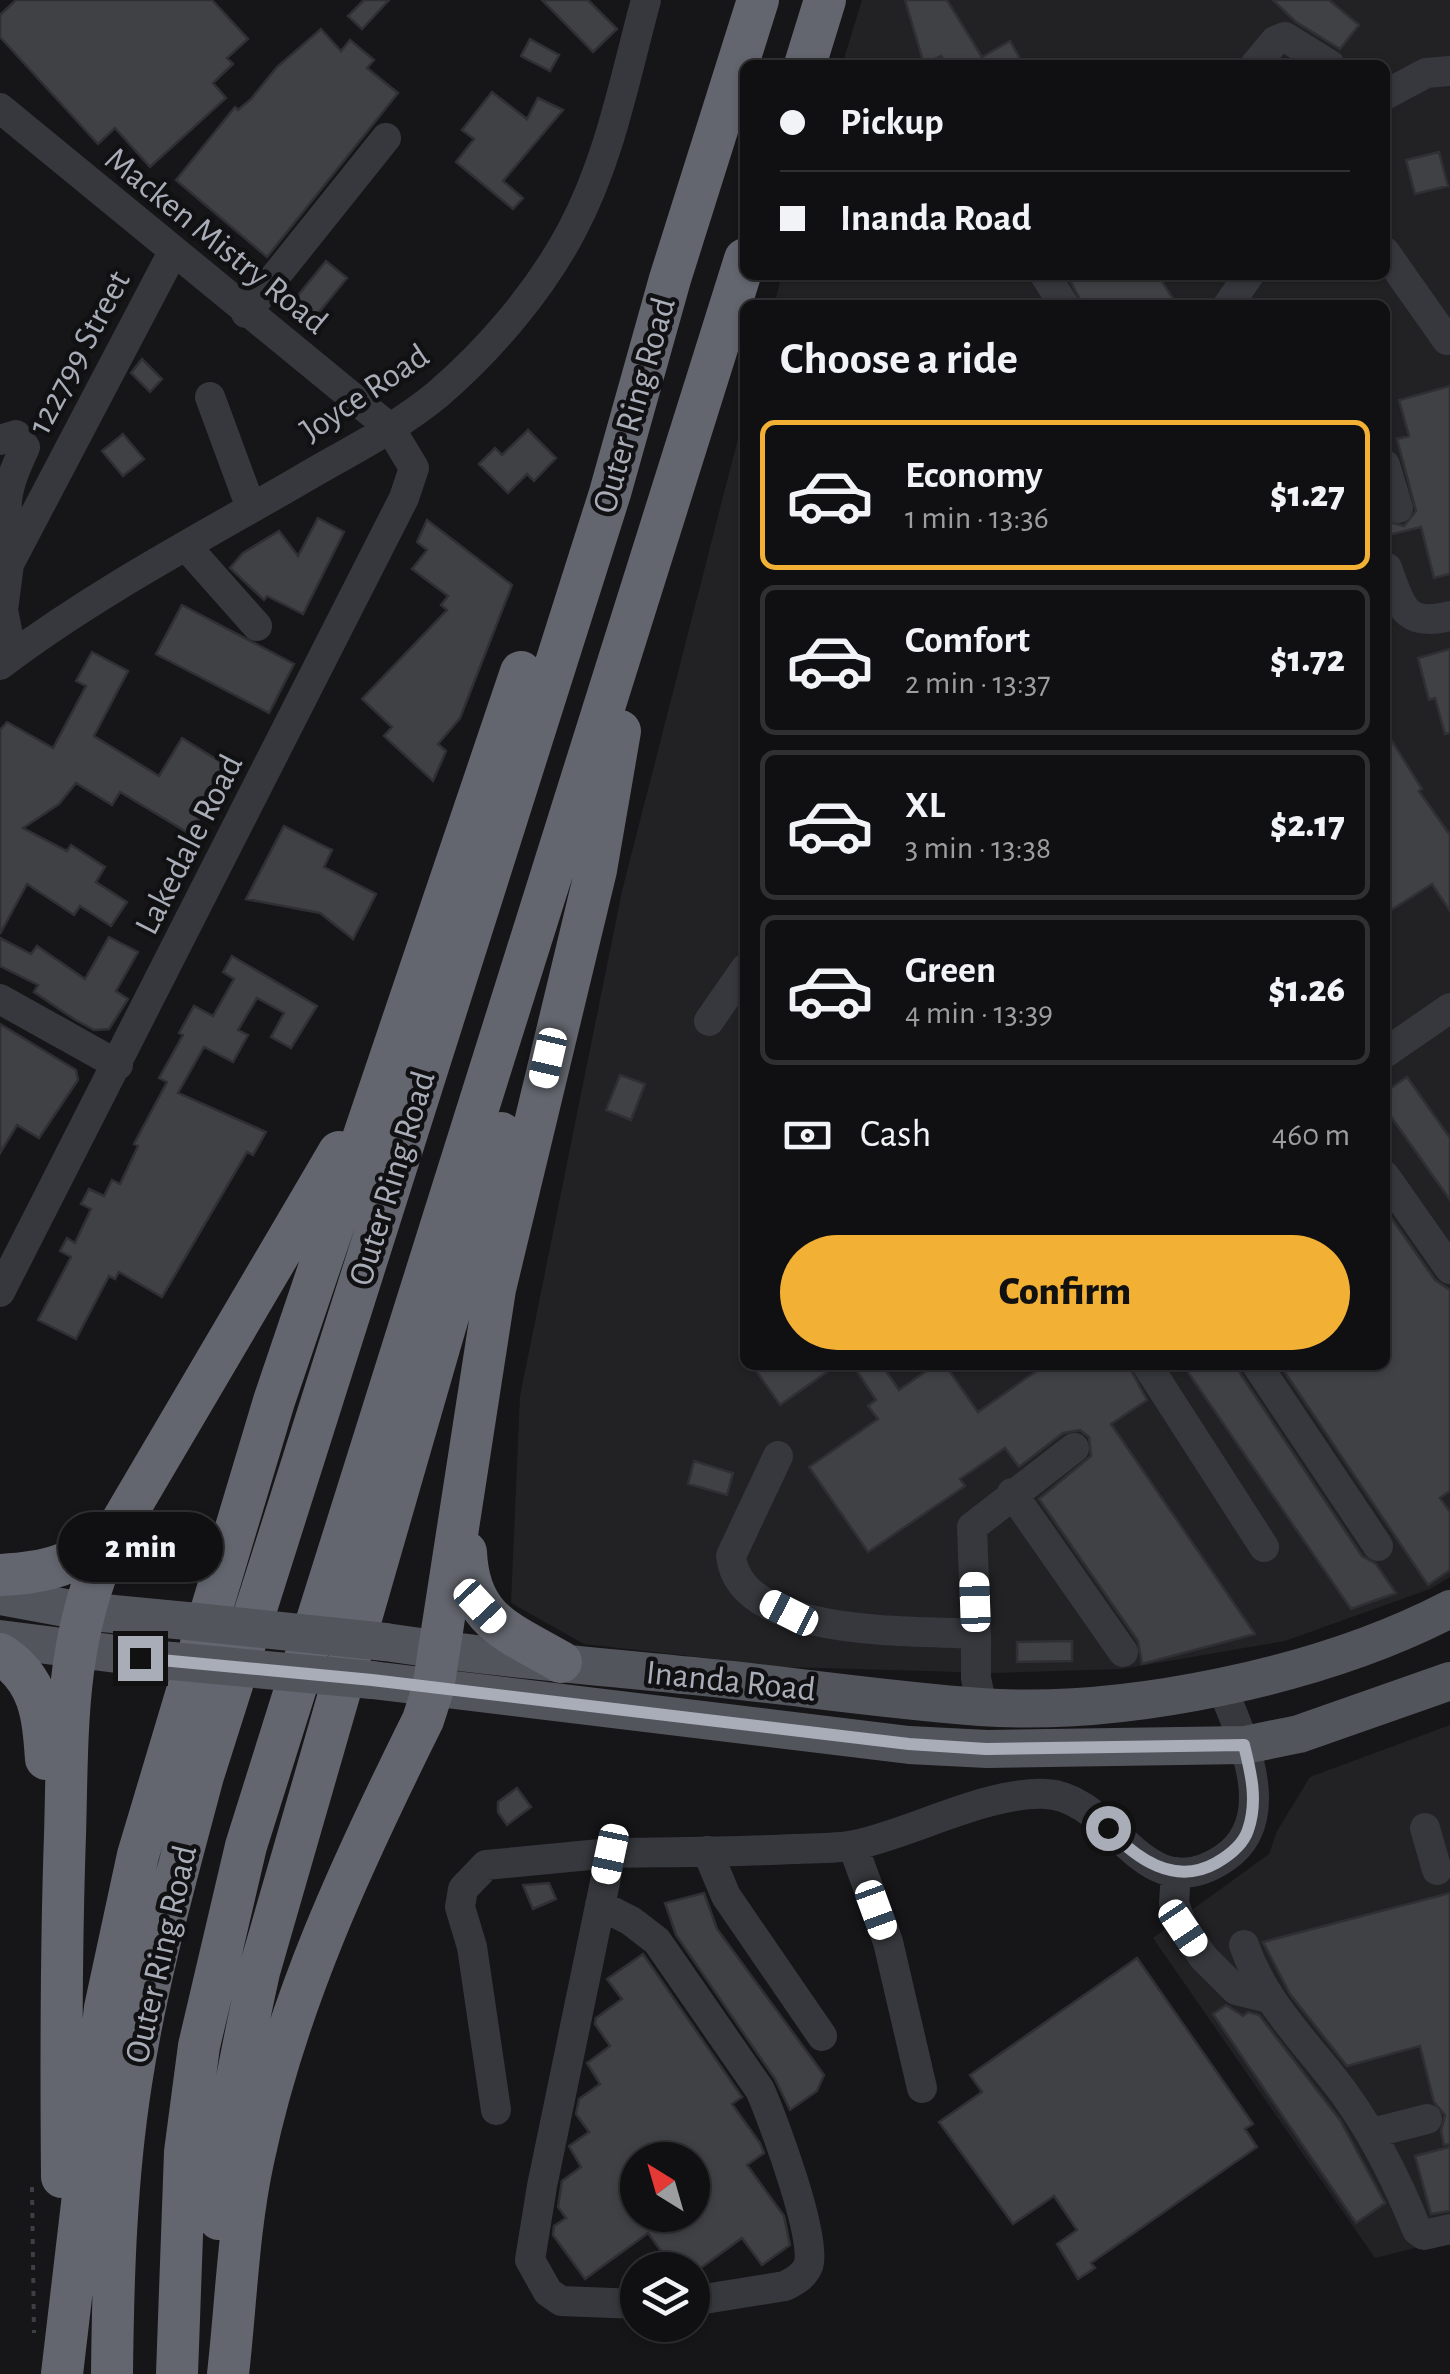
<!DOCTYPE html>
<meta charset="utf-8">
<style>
:root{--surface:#101012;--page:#1e1e20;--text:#f1f3f6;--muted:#9c9d9f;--line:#303032;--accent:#f2b134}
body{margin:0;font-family:"Alegreya Sans",sans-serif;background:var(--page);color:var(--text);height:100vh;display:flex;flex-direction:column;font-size:38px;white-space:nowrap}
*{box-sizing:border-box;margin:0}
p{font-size:32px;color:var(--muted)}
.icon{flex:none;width:55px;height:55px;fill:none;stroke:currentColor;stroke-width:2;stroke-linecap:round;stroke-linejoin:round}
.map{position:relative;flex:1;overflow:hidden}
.sheet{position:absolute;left:740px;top:300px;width:650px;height:1070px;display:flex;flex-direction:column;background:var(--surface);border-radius:15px;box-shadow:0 2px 8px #0004,0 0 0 2px var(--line)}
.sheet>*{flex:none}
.banner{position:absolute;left:740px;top:60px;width:650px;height:220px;border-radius:15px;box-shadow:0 2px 8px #0004,0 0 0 2px var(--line);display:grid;align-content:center;height:220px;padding:0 40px;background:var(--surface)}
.needle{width:65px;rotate:323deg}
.tools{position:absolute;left:620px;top:2142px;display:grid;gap:20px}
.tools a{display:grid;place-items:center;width:90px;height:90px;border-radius:50%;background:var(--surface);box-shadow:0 2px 8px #0004,0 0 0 2px var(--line);font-size:50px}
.end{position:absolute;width:45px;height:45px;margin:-22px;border:12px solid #a8adb8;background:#111;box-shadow:0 0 0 5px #111}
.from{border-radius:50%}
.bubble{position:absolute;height:70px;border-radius:35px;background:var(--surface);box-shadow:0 2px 8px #0004,0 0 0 2px var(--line);font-size:32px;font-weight:800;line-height:70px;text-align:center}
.car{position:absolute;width:30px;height:60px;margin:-30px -15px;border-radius:12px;box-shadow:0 0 8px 2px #0007;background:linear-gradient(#fff 24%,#345 0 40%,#fff 0 76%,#345 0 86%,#fff 0)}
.banner b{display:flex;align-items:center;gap:35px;height:95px;font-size:38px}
.banner b+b{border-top:2px solid var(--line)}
.banner i{width:25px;height:25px;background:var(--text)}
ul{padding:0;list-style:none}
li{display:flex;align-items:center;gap:30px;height:150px;margin:0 20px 15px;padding:0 20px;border:5px solid var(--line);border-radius:15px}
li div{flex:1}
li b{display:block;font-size:38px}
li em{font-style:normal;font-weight:800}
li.current{border-color:var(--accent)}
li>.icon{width:90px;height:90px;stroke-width:1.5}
h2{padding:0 40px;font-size:45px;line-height:120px}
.pay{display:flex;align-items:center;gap:25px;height:110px;padding:0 40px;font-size:38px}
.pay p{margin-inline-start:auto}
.action{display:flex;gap:20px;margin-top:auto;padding:20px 40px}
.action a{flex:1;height:115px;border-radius:60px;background:var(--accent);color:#111;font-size:40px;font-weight:800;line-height:115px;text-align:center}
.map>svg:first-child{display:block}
.built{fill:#222225}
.building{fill:#404145;stroke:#303034;stroke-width:2.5;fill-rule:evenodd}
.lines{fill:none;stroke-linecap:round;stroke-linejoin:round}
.path{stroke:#3d3f44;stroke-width:4;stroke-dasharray:5 8;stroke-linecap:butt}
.minor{stroke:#37383d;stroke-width:30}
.major{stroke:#53555c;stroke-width:38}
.highway{stroke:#63666e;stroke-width:42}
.major-bridge{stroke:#53555c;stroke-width:38}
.route{stroke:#a8adb8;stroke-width:12}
.labels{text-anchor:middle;stroke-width:9;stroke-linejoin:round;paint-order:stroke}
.street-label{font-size:35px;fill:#a8adb8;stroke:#111113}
</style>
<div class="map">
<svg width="1450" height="2374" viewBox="0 0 1450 2374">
<rect width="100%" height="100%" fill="#161618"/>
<!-- built -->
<path class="built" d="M862,0H1450V1577L1430,1589L1285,1641L1122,1669L994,1673L786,1667L584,1644L511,1603L520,1396L622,891L745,411V1365H1385V305H774L782,275H1385V65H842Z
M1450,1725V2239L1375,2258L1153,1938L1269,1854L1277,1831L1310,1777Z"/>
<!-- building -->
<path class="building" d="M16,0H212L248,39L227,58L233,64L213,83L226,98L150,167L115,128L98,144L0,37V15Z
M364,0H389L362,29L348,16Z
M542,0H588L617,29L593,52Z
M905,0H947L982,57L1010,41L1021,60L1013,65H947L941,56L924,64Z
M1273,0H1329L1359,25L1340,49L1296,22Z
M321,29L341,51L350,40L374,60L367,68L398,93L267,257L176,180L235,107L238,110L251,99L277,67Z
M530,39L559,55L550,71L521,56Z
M492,92L527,119L538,98L563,110L503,181L523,198L513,209L456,162L474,139L462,130Z
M1439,152L1448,186L1415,194L1406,160Z
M326,261L347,278L316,316L295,299Z
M1067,275H1158L1177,305H1083Z
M142,359L162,379L150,392L131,373Z
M1450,386V574L1434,578L1421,527L1385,536V521L1404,526L1416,511L1397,439L1409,436L1399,400Z
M528,430L556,458L534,481L527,474L508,493L479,464L495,448L502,455Z
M123,434L144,459L123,476L102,451Z
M318,518L344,532L303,614L267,596L264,600L230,568L243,553L279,531L298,556Z
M427,520L512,585L460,718L438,744L446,751L433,781L384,736L392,727L362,699L447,610L441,605L448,596L412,569L427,550L417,542Z
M182,605L294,664L269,713L156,654Z
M1450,649V733L1445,734L1435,698L1429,700L1418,658Z
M92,652L128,671L94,736L159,776L182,738L240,774L221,805L211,799L190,834L120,792L112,805L76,783L59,804L23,828L67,851L71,845L105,867L96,882L127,902L111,926L80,906L74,915L27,884L0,934V730L7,722L53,748L86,686L76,681Z
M1385,730L1422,789L1419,791L1450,835V911L1432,884L1385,914Z
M284,826L332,850L324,867L376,894L353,939L320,913L246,899Z
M109,937L138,952L116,991L128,999L109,1029L94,1030L74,1019L34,992L38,985L0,966V938L31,954L37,946L85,979Z
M232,956L317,1006L291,1048L271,1037L284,1013L257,998L238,1030L248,1035L233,1062L204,1047L178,1093L266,1132L253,1155L247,1152L162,1297L119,1272L115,1279L109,1276L76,1339L38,1320L71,1257L60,1251L67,1238L75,1243L91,1209L81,1204L89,1189L104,1196L112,1180L120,1184L138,1146L134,1144L167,1082L159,1078L183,1035L179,1033L194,1006L213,1016L234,979L223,972Z
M0,1024L76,1070L78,1080L39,1138L17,1125L0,1153Z
M620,1075L645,1084L631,1120L606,1110Z
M1407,1077L1450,1138V1200L1385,1108V1092Z
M1385,1209L1435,1280L1450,1290V1491L1440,1498L1450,1512V1570L1428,1585L1280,1365H1385Z
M767,1365H837L780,1405L757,1372Z
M853,1365H882L899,1390L935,1365H945L978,1412L1045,1365H1128L1147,1400L1111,1424L1255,1634L1142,1664L1138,1641L1039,1499L1091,1456L1089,1437L1080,1430L1063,1433L1019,1467L1005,1448L960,1479L965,1486L868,1552L809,1467L878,1419L868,1406L876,1400Z
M1183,1365H1238L1241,1375L1362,1556L1376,1564L1396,1593L1351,1609Z
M694,1461L733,1473L727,1495L688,1484Z
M1072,1641V1661L1017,1662V1642Z
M517,1788L531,1807L507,1825L498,1812V1802Z
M549,1883L556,1899L533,1909L523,1885Z
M704,1893L717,1929L824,2075L817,2091L790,2110L775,2079L676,1935L665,1903Z
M1450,1893V2144L1444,2145L1441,2131L1445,2115L1434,2102L1420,2046L1347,2066L1290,1994L1263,1942Z
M643,1954L742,2097L732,2104L760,2143L764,2153L747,2165L784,2216L790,2245L762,2265L742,2238L698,2270H675L648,2233L585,2279L553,2235L554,2226L566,2218L558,2207L562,2181L581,2167L569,2146L589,2132L576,2114L579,2099L600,2084L587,2063L610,2046L595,2024L596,2018L622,1999L607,1979ZM638,2160H692V2215H638Z
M1137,1958L1253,2124L1245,2129L1257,2147L1091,2263L1095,2268L1078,2279L1057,2244L1077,2230L1054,2196L1013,2224L939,2122L982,2092L970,2075Z
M1226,2005L1243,2016L1248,2012L1259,2015L1340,2120L1385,2203L1356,2223L1213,2014Z
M1450,2147V2211L1431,2214L1415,2156Z"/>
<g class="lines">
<!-- path -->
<path class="path" d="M32,2187L34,2333"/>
<!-- minor -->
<path class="minor" d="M1255,65L1275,41L1285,37L1330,65
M1385,95L1426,73L1450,71
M0,108L390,428L414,468L404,498L0,1292
M1385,252L1447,340
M1045,275L1064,305
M1228,305L1249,275
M246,313L386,138
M210,397L251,508
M0,440L16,435L25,447C6,489 0,506 16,550
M1385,465L1398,508
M186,546L257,626
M1387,568C1401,605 1403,628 1450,616
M12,656L3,610L9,564L173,252
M0,665C92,595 197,540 297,482C344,454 396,429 438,394C490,349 540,291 572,230C610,159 625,77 646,0
M0,999L118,1065
M709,1021L745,969
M1385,1053L1450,1008
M1385,1176L1450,1269
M1147,1365L1264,1547
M1257,1365L1378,1546
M778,1456L731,1556C740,1639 916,1630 976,1634V1678L982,1707
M1012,1493L1123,1652
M976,1634L972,1527L1074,1448
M1425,1828L1437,1870
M853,1846L888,1942L922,2088
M707,1851L726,1896L822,2036
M1176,1872L1174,1903L1183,1928L1203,1957L1236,1990L1268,1998
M600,1905L631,1921L657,1941L760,2090C772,2117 819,2242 808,2266C804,2276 795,2281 785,2286L692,2301
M1244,1945C1264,2004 1308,2044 1344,2093C1375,2136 1397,2180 1417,2230L1424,2235L1450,2229
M496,2110L472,1947L460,1907L463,1889L486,1865L611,1853
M1372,2133L1427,2119
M638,2304L561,2301L548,2292L530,2260L542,2186L611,1853C672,1852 733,1852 794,1849C813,1848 835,1849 855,1845C912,1833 988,1791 1046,1794C1115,1797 1142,1912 1223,1859C1283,1820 1241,1735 1221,1685"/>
<!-- major -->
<path class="major" d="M0,1596L82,1611L187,1621
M0,1639L172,1661
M385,1642C500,1659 616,1668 732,1680C814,1689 897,1701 980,1707C1125,1717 1321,1676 1450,1609
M372,1680L909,1745L987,1749L1245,1745L1299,1734L1450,1681"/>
<!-- highway -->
<path class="highway" d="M805,65L825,0
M466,1552C469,1621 508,1631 561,1662
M0,1575C45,1573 81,1565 111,1530
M0,1654C40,1679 43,1716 46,1759
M62,2177C61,2063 61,1949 65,1835C68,1730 64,1643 108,1545L339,1152
M219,2219C224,2135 241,2054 259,1972L501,1133
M62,2374L105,2008L138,1855L274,1401L521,672
M112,2374C113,2277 116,2179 131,2083C147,1979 176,1878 203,1776L610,493L670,279L758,0
M177,2374L185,2152L199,2046L246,1846L745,259
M228,2374C236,2304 238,2231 253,2161C286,2004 352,1863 423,1720L433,1689L495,1289L596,870L620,731"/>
<!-- major-bridge -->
<path class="major-bridge" d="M187,1621L385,1642
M172,1661L372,1680"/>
</g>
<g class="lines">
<!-- route -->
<path class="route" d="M140,1658L372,1680L909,1744L986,1749L1244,1745C1251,1773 1258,1801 1248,1830C1243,1845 1230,1855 1216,1863C1175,1886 1136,1859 1108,1828"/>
</g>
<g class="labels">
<!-- street labels -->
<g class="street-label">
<text transform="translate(217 240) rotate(39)" y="12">Macken Mistry Road</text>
<text transform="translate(78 352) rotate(-62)" y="12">122799 Street</text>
<text transform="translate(364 392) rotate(-34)" y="12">Joyce Road</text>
<text transform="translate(633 405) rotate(-74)" y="12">Outer Ring Road</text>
<text transform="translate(188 844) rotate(-63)" y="12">Lakedale Road</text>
<text transform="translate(391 1178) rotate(-73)" y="12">Outer Ring Road</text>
<text transform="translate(731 1680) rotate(6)" y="12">Inanda Road</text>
<text transform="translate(160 1954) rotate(-77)" y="12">Outer Ring Road</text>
</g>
</g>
</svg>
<div class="tools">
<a><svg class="needle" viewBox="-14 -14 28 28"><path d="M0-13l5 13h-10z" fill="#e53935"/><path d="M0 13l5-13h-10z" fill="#9c9d9f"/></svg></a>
<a><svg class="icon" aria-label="layers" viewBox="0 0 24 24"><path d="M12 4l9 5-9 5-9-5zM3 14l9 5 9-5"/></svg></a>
</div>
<i class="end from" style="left:1108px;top:1828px"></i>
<i class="end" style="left:140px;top:1658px"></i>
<div class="bubble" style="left:58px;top:1512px;width:165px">2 min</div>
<i class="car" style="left:548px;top:1058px;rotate:193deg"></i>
<i class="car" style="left:975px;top:1602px;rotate:358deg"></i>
<i class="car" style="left:480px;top:1606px;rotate:137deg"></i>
<i class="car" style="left:789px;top:1613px;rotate:297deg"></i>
<i class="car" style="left:610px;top:1854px;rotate:192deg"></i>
<i class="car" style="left:876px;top:1910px;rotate:160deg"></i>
<i class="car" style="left:1183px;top:1928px;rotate:146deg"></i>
<div class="banner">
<b><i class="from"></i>Pickup</b>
<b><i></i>Inanda Road</b>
</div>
<section class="sheet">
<h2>Choose a ride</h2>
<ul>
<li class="current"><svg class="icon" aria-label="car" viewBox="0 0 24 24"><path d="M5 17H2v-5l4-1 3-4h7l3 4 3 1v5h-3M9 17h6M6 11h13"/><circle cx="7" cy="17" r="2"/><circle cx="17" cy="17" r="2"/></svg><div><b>Economy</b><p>1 min · 13:36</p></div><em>$1.27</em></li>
<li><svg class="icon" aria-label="car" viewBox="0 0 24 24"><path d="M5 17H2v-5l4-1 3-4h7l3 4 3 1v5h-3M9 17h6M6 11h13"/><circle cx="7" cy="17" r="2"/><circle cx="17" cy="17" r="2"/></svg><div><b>Comfort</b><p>2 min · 13:37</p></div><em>$1.72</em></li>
<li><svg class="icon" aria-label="car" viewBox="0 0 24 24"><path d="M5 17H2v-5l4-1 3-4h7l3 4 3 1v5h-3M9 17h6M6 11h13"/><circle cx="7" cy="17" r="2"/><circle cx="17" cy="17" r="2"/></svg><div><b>XL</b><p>3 min · 13:38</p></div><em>$2.17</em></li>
<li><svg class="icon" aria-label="car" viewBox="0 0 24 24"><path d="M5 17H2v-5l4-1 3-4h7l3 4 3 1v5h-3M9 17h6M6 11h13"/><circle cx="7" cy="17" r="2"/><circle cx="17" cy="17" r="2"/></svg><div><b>Green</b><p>4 min · 13:39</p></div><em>$1.26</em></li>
</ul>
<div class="pay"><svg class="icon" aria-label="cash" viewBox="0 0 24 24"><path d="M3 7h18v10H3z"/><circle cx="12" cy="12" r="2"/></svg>Cash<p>460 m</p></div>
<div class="action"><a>Confirm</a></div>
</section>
</div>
